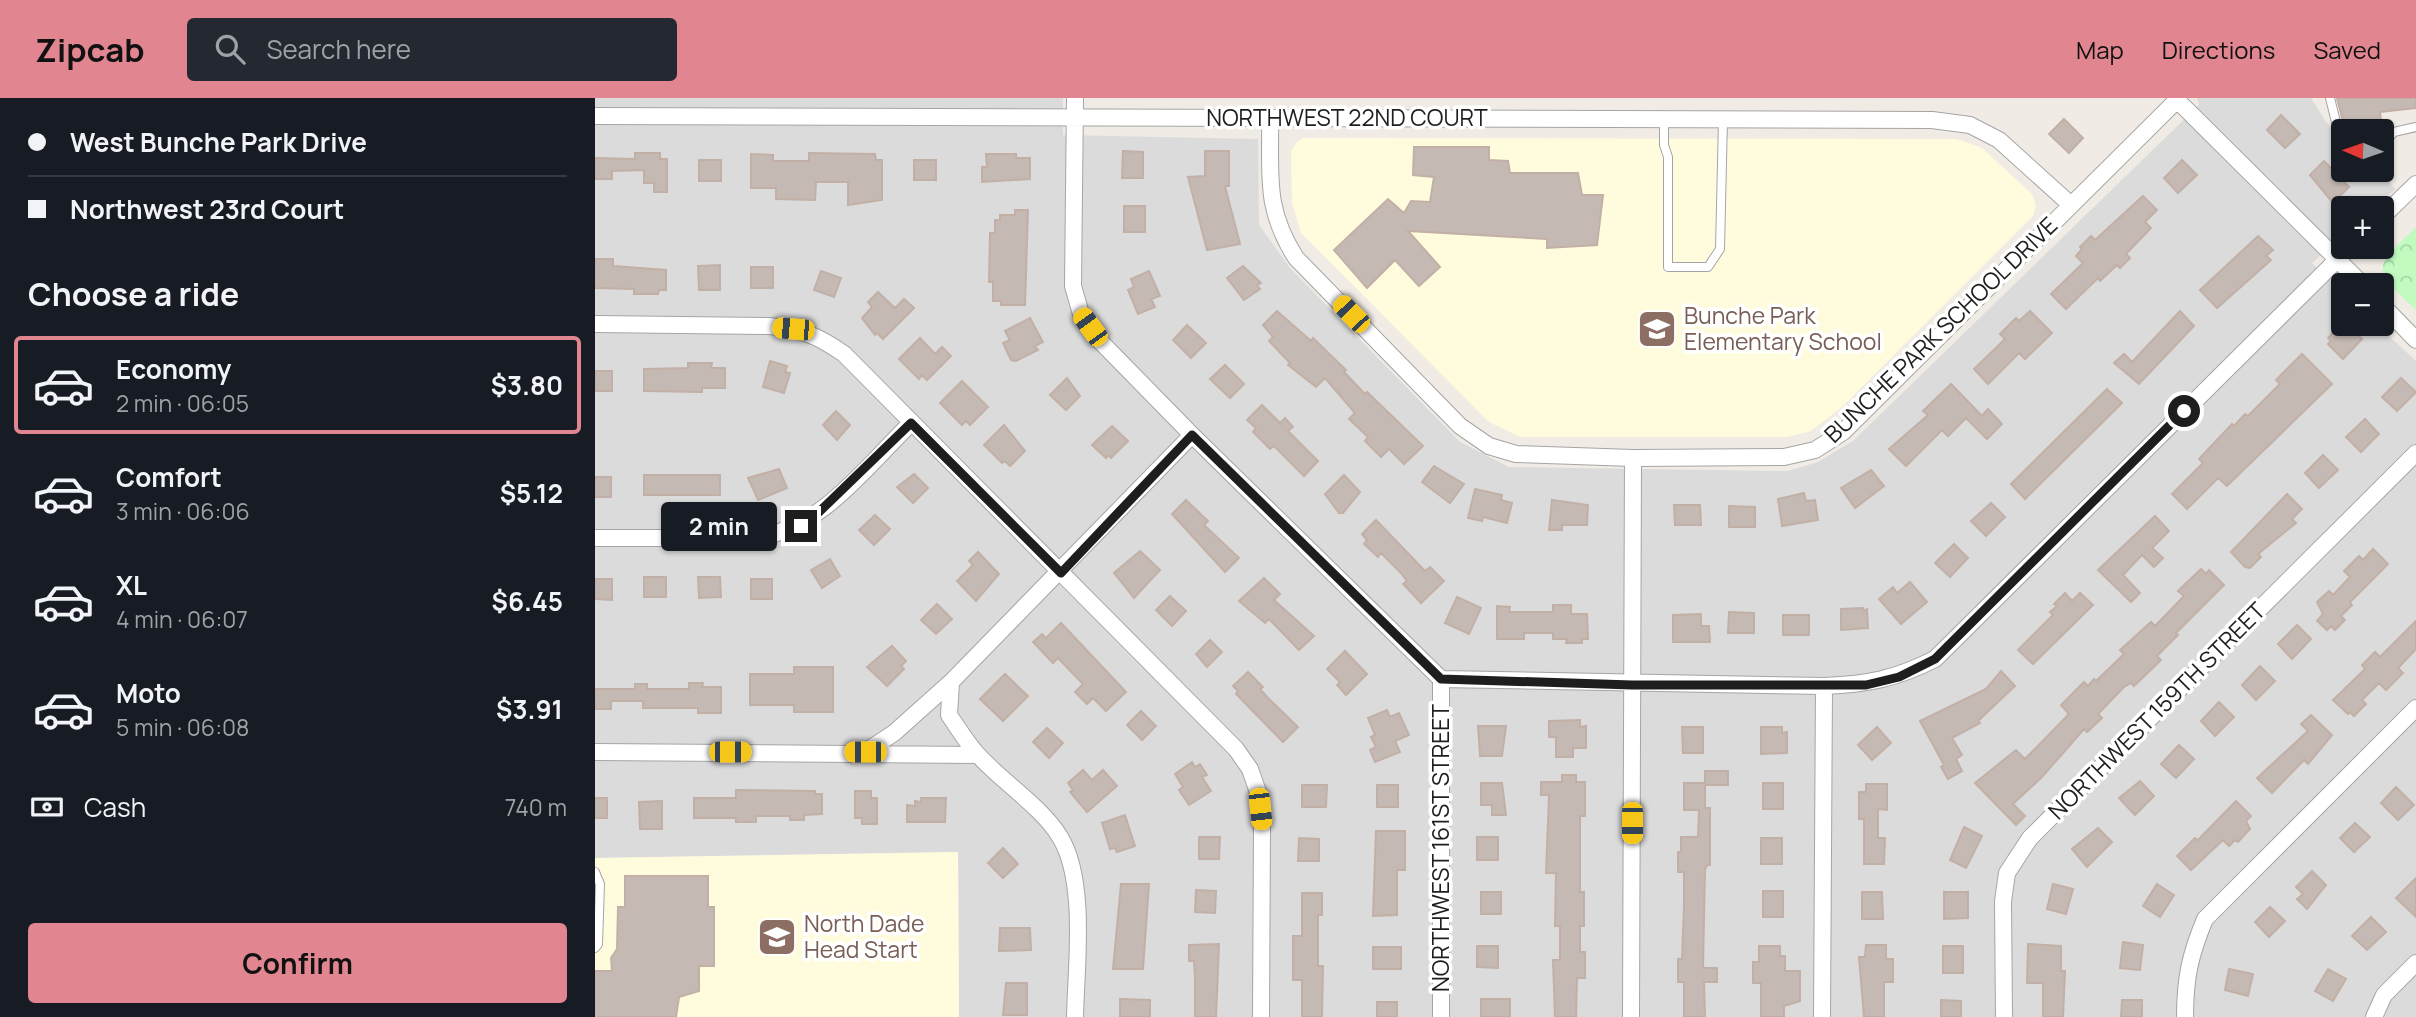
<!DOCTYPE html>
<meta charset="utf-8">
<style>
:root{--surface:#171b24;--page:#242831;--text:#f1f3f6;--muted:#9ea1a6;--line:#363941;--accent:#e18690}
body{margin:0;font-family:Manrope,sans-serif;background:var(--page);color:var(--text);height:100vh;display:flex;flex-direction:column;font-size:26px;white-space:nowrap}
*{box-sizing:border-box;margin:0}
p{font-size:23px;color:var(--muted)}
.icon{flex:none;width:38px;height:38px;fill:none;stroke:currentColor;stroke-width:2;stroke-linecap:round;stroke-linejoin:round}
.map{position:relative;flex:1;overflow:hidden}
.drawer{display:flex;flex-direction:column;background:var(--surface);width:595px}
.drawer>*{flex:none}
.guide{display:grid;align-content:center;height:154px;padding:0 28px;background:var(--surface)}
.needle{width:46px;rotate:272deg}
.controls{position:absolute;left:1736px;top:21px;display:grid;gap:14px}
.controls a{display:grid;place-items:center;width:63px;height:63px;border-radius:7px;background:var(--surface);box-shadow:0 2px 5px #0004;font-size:35px}
.end{position:absolute;width:32px;height:32px;margin:-16px;border:9px solid #1e1e1e;background:#fff;box-shadow:0 0 0 4px #fff}
.from{border-radius:50%}
.bubble{position:absolute;height:49px;border-radius:7px;background:var(--surface);box-shadow:0 2px 5px #0004;font-size:23px;font-weight:700;line-height:49px;text-align:center}
.car{position:absolute;width:21px;height:42px;margin:-21px -10px;border-radius:9px;box-shadow:0 0 5px 2px #0007;background:linear-gradient(#f5c518 24%,#345 0 40%,#f5c518 0 76%,#345 0 86%,#f5c518 0)}
.guide b{display:flex;align-items:center;gap:24px;height:66px;font-size:26px}
.guide b+b{border-top:2px solid var(--line)}
.guide i{width:18px;height:18px;background:var(--text)}
ul{padding:0;list-style:none}
li{display:flex;align-items:center;gap:21px;height:98px;margin:0 14px 10px;padding:0 14px;border:4px solid transparent;border-radius:7px}
li div{flex:1}
li b{display:block;font-size:26px}
li em{font-style:normal;font-weight:700}
li.active{border-color:var(--accent)}
li>.icon{width:63px;height:63px;stroke-width:1.5}
h2{padding:0 28px;font-size:32px;line-height:84px}
.pay{display:flex;align-items:center;gap:18px;height:77px;padding:0 28px;font-size:26px}
.pay p{margin-inline-start:auto}
.button{display:flex;gap:14px;margin-top:auto;padding:14px 28px}
.button a{flex:1;height:80px;border-radius:7px;background:var(--accent);color:#111;font-size:28px;font-weight:700;line-height:80px;text-align:center}
header{display:flex;align-items:center;gap:42px;box-sizing:border-box;height:98px;padding:0 35px;background:var(--accent);color:#111}
header strong{font-size:33px}
nav{display:flex;gap:38px;margin-inline-start:auto;font-size:24px}
.search{width:490px;height:63px;background:var(--page);display:flex;align-items:center;gap:18px;box-sizing:border-box;padding:0 24px;border-radius:7px;color:var(--muted);font-size:26px}
main{display:flex;flex:1;min-height:0}
.map>svg:first-child{display:block}
.residential{fill:#dcdbdb}
.education{fill:#fffcde}
.park{fill:url(#park-crowns)}
.building{fill:#c4bab3;stroke:#c2b0a6;stroke-width:2}
.lines{fill:none;stroke-linecap:round;stroke-linejoin:round}
.service-casing{stroke:#a5a5a5;stroke-width:10}
.minor-casing{stroke:#a5a5a5;stroke-width:18}
.service{stroke:#fff;stroke-width:8}
.minor{stroke:#fff;stroke-width:16}
.route{stroke:#1e1e1e;stroke-width:9}
.labels{text-anchor:middle;stroke-width:7;stroke-linejoin:round;paint-order:stroke}
.street-label{font-size:23px;fill:#1e1e1e;stroke:#fff}
.education-label{font-size:23px;fill:#785e54;stroke:#fff;text-anchor:start}
</style>
<header>
<strong>Zipcab</strong>
<div class="search"><svg class="icon" aria-label="search" viewBox="0 0 24 24"><circle cx="10" cy="10" r="6"/><path d="M15 15l6 6"/></svg>Search here</div>
<nav><a>Map</a><a>Directions</a><a>Saved</a></nav>
</header>
<main>
<section class="drawer">
<div class="guide">
<b><i class="from"></i>West Bunche Park Drive</b>
<b><i></i>Northwest 23rd Court</b>
</div>
<h2>Choose a ride</h2>
<ul>
<li class="active"><svg class="icon" aria-label="car" viewBox="0 0 24 24"><path d="M5 17H2v-5l4-1 3-4h7l3 4 3 1v5h-3M9 17h6M6 11h13"/><circle cx="7" cy="17" r="2"/><circle cx="17" cy="17" r="2"/></svg><div><b>Economy</b><p>2 min · 06:05</p></div><em>$3.80</em></li>
<li><svg class="icon" aria-label="car" viewBox="0 0 24 24"><path d="M5 17H2v-5l4-1 3-4h7l3 4 3 1v5h-3M9 17h6M6 11h13"/><circle cx="7" cy="17" r="2"/><circle cx="17" cy="17" r="2"/></svg><div><b>Comfort</b><p>3 min · 06:06</p></div><em>$5.12</em></li>
<li><svg class="icon" aria-label="car" viewBox="0 0 24 24"><path d="M5 17H2v-5l4-1 3-4h7l3 4 3 1v5h-3M9 17h6M6 11h13"/><circle cx="7" cy="17" r="2"/><circle cx="17" cy="17" r="2"/></svg><div><b>XL</b><p>4 min · 06:07</p></div><em>$6.45</em></li>
<li><svg class="icon" aria-label="car" viewBox="0 0 24 24"><path d="M5 17H2v-5l4-1 3-4h7l3 4 3 1v5h-3M9 17h6M6 11h13"/><circle cx="7" cy="17" r="2"/><circle cx="17" cy="17" r="2"/></svg><div><b>Moto</b><p>5 min · 06:08</p></div><em>$3.91</em></li>
</ul>
<div class="pay"><svg class="icon" aria-label="cash" viewBox="0 0 24 24"><path d="M3 7h18v10H3z"/><circle cx="12" cy="12" r="2"/></svg>Cash<p>740 m</p></div>
<div class="button"><a>Confirm</a></div>
</section>
<div class="map">
<svg width="1821" height="919" viewBox="0 0 1821 919">
<defs>
<pattern id="park-crowns" width="20" height="18" patternUnits="userSpaceOnUse" patternTransform="scale(1.75)"><rect width="20" height="18" fill="#c1fbc0"/><path d="M2 6a3 3 0 1 1 6 0M12 15a3 3 0 1 1 6 0" fill="none" stroke="#a5d7a5"/></pattern>
</defs>
<rect width="100%" height="100%" fill="#f0ebe4"/>
<!-- residential -->
<path class="residential" d="M0,0H468V37L663,41L664,127L695,170L865,344L914,369L1193,373L1223,364L1258,343L1604,7L1602,0H1716L1731,24L1748,40V72H1781L1801,91L1778,110H1748V137L1717,165L1748,195V226H1781L1821,263V919H364L363,754L0,760Z"/>
<!-- education -->
<path class="education" d="M708,40L1362,41L1387,50L1437,96L1441,107L1438,118L1247,309L1216,333L1193,339H925L894,324L706,135L697,105L696,53L701,45Z
M363,754L364,919H0V760Z"/>
<!-- park -->
<path class="park" d="M1821,129V212C1776,168 1777,173 1821,129Z"/>
<!-- building -->
<path class="building" d="M1742,0H1821V10L1785,14L1786,23L1754,26L1748,23Z
M1686,17L1705,36L1690,50L1672,32Z
M1469,21L1488,40L1474,55L1454,36Z
M819,49H894V62L913,63L915,75H983L987,97H1008L1002,147L952,150V141L813,133L845,169L824,188L800,162L772,190L739,152L793,101L809,115L816,103L835,104L839,79L818,77Z
M528,53L548,54V80H527Z
M610,53H634V88H630L645,146L612,152L593,79L610,78Z
M40,55H65V61H72V94H59V85H49V72L17,73V81H0V60L40,61Z
M214,55L280,56L281,62H287V102L253,107V84H221L220,102L181,101V90H156V56L178,57V63H214Z
M391,56H421V60H435V81L387,84V69H392Z
M104,62H126V83H104Z
M319,62H341V82H319Z
M1587,62L1602,77L1583,95L1569,80Z
M1729,63L1754,89L1738,105L1715,77Z
M1548,98L1562,112L1550,124L1556,130L1531,156L1535,160L1525,170L1522,167L1505,183L1503,180L1471,211L1456,196L1488,165L1481,158L1487,151L1485,149L1496,138L1500,142Z
M529,108H550V134H529Z
M420,112H433L430,207H406V203H398V184H394L395,135H400V122H405V117H420Z
M1663,138L1678,152L1671,158L1676,162L1622,210L1605,192Z
M0,161H18V168L71,172V192H64L63,196H39V191L0,190Z
M125,167V192H104L103,168Z
M648,168L666,185L662,187L665,191L649,202L632,180Z
M156,169H178V190H156Z
M226,173L246,180L239,199L219,192Z
M554,173L565,198L556,201L560,209L543,216L533,192L539,189L536,181Z
M283,194L300,210L309,201L319,210L288,241L282,235L280,237L267,220L277,209L273,204Z
M682,213L716,243L718,240L751,272L749,274L770,296L772,294L828,348L809,366L794,351L786,359L770,343L773,339L754,321L760,315L730,280L721,289L693,267L695,265L674,243L678,239L668,227Z
M1435,213L1457,235L1430,261L1424,255L1393,286L1379,271L1410,241L1405,236L1421,220L1424,223Z
M1585,213L1599,228L1544,286L1519,265L1529,256L1537,264Z
M435,220L448,244L440,248L443,252L421,263L416,262L408,245L415,242L410,233Z
M592,227L611,245L596,260L578,242Z
M1752,227L1767,241L1748,261L1733,246L1736,243L1733,240L1742,230L1746,234Z
M325,240L340,256L347,249L356,258L332,282L327,277L324,281L304,261Z
M1707,256L1737,286L1632,388L1623,380L1592,411L1577,396L1608,365L1604,361L1637,326L1639,328L1650,316L1653,318L1685,286L1681,282Z
M175,263L192,268L190,274L195,275L189,295L168,289Z
M93,265H117L116,270H130V290H107V294L49,293V271L93,270Z
M630,267L649,286L635,300L615,281Z
M0,273H17V293H0Z
M472,280L485,298L471,312L455,297Z
M1806,280L1821,294L1802,313L1787,299Z
M367,283L393,309L375,327L371,323L367,327L345,305Z
M1356,286L1387,318L1393,311L1407,326L1392,341L1371,320L1353,338L1347,332L1311,368L1294,351L1333,317L1328,313Z
M1512,291L1527,305L1430,401L1416,386Z
M667,307L685,325L690,320L698,329L693,333L723,363L709,378L679,348L675,351L658,334L661,330L652,322Z
M241,313L255,327L242,342L228,327Z
M1770,321L1784,336L1766,354L1751,339Z
M409,327L430,353L415,368L410,363L407,365L389,347Z
M517,328L533,343L516,360L514,357L511,360L497,347Z
M1728,357L1743,372L1724,390L1710,375Z
M839,368L869,386L855,405L827,384Z
M184,371L192,390L163,402L153,380Z
M1276,372L1289,388L1260,410L1246,390Z
M319,376L333,390L318,405L302,389Z
M49,377H125V397H49Z
M749,377L765,394L748,415H744L730,396Z
M0,379H16V399H0Z
M880,391L907,397L906,402L917,405L912,425L888,419L887,423L873,420Z
M1209,395L1211,403L1220,402L1223,422L1187,428L1183,401Z
M1692,396L1707,411L1697,421L1701,425L1663,456L1666,459L1655,470L1650,469L1636,454Z
M591,402L613,423L609,427L644,460L630,474L577,416Z
M957,402L993,407L992,427H967V432H954Z
M1396,405L1410,419L1391,438L1376,423Z
M1079,407H1105L1106,427H1080Z
M1134,408L1160,409V429H1134Z
M280,417L295,431L279,447L264,432Z
M1560,418L1574,433L1557,450L1568,460L1559,469L1547,457L1528,477L1545,495L1536,504L1503,472Z
M781,422L830,473L835,469L849,483L826,505L808,486L812,483L806,475L786,455L783,459L769,446L772,442L767,436Z
M1359,446L1373,460L1355,479L1340,465Z
M1778,451L1793,466L1755,504L1757,507L1746,518L1750,522L1740,532L1736,528L1732,532L1722,523L1728,516L1722,504L1734,493L1738,497L1755,479L1749,473L1764,458L1768,462Z
M545,453L565,472L539,500L519,475Z
M383,454L404,476L381,503L362,483L378,467L374,463Z
M235,461L245,478L227,490L216,472Z
M1606,471L1611,476L1614,472L1629,487L1581,535L1583,537L1562,558L1566,562L1539,588L1536,585L1529,589L1503,616L1507,620L1492,634L1489,631L1447,679L1418,706L1430,718L1421,727L1380,685L1421,652L1430,661L1474,616L1466,607L1489,584L1493,588L1499,581L1501,583L1529,556L1525,552L1556,524L1560,528L1589,498L1583,493Z
M49,479H71V499H49Z
M103,479H125L126,499L104,500Z
M669,480L685,496L679,502L719,538L704,552L674,521L670,525L644,503Z
M0,481H17V502L0,501Z
M156,481H177V501H156Z
M1315,484L1332,504L1306,526L1284,501L1298,489L1302,495Z
M1470,495L1477,503L1485,495L1498,507L1438,566L1423,552L1458,517L1455,514L1462,508L1459,506Z
M575,498L591,513L577,528L561,512Z
M862,499L886,510L874,536L850,525Z
M342,506L357,521L341,536L326,522Z
M958,507H976V516H992L993,541H987V545H971L972,541H958V535H929V541H902V508L915,509L914,514H958Z
M1268,510L1269,513L1272,511L1273,530L1246,532V511Z
M1134,514L1159,515V535H1133Z
M1106,516V528H1114L1115,544H1078V517Z
M1188,517H1214V537H1188Z
M1821,523V551L1803,570L1808,575L1791,592L1784,585L1767,602L1771,606L1759,618L1755,614L1753,616L1738,602L1770,571L1767,567L1780,554L1785,559Z
M466,525L531,594L511,613L498,600L492,606L480,594L488,586L463,560L458,565L438,544L447,536L451,540Z
M1702,527L1716,541L1697,561L1683,546Z
M615,542L627,554L612,569L601,556Z
M297,548L311,563L306,568L309,571L292,588L272,569Z
M750,553L772,576L751,597L742,587L745,584L732,571Z
M1665,568L1680,583L1661,602L1647,587Z
M199,569H238V614H199V607H155V576H199Z
M1406,573L1420,588L1383,623L1385,625L1357,640L1367,657L1361,661L1367,673L1353,681L1346,669L1349,667L1325,623L1391,591Z
M653,574L668,589L665,591L672,599L703,629L688,644L641,596L643,593L638,588Z
M410,576L433,598L408,623L385,601Z
M94,585H108L107,589H126V615H103V610H48V603H16V611H0V591H40V586H52V591H94Z
M1624,604L1639,619L1620,638L1606,623Z
M792,612L795,619L804,615L814,637L800,643L805,654L780,664L775,652L781,649L776,639L780,637L773,620Z
M546,613L561,628L547,642L532,627Z
M1716,617L1737,637L1713,666L1709,662L1677,695L1662,680L1713,633L1706,626Z
M985,622V629L991,628V650H978V659H961V639H954V623Z
M883,628H911L907,658H885Z
M1087,629H1108V655H1088Z
M1166,629H1187V635L1192,634V655L1166,656Z
M1282,629L1296,645L1277,662L1263,647Z
M452,630L468,645L454,660L438,644Z
M1584,647L1599,661L1581,680L1566,666Z
M597,664L600,669L605,666L612,677L607,679L616,693L594,707L584,692L588,689L580,676Z
M488,672L497,682L508,672L522,688L492,714L475,694L478,692L473,685Z
M1110,673H1133V687H1110Z
M967,677H981V684H990V718H985V794H989V828H985V854H990V880H982L981,919H960L958,862H965V828H960L961,775H951L954,697H946V684H967Z
M1545,683L1559,698L1540,717L1524,700Z
M886,685H907L911,717H897V707H886Z
M1089,685H1110V710H1115V767H1112L1110,772L1108,870H1122V884H1109L1110,919H1089V884H1083V861H1087L1089,808V774H1083V754H1086V739H1103L1104,712H1089Z
M1168,685H1188V711H1168Z
M1271,686H1292V712L1283,711V740H1290L1289,766H1269V721H1264V694H1271Z
M707,687H732L731,709H707Z
M782,687H803V709H782Z
M1801,689L1819,707L1803,722L1786,705Z
M141,692L220,693V696H227V716L209,717V722H195V718H161V724H141V720H99V700H141Z
M260,693H276V700H282V726H267V720H260Z
M0,700H12V720H0Z
M326,700H351L350,724H312V707L320,708V703L326,704Z
M67,703V731H45L44,704Z
M1641,703L1656,718L1651,723L1655,731L1643,744L1640,742L1634,748L1628,742L1596,772L1582,758L1600,740L1603,742Z
M530,717L540,748L522,754L520,750L515,751L507,725Z
M1760,725L1775,739L1759,754L1745,740Z
M1369,729L1387,738L1371,770L1355,762Z
M1503,730L1517,744L1492,769L1477,751Z
M781,733H810V772H802V817L778,818Z
M604,739H625L624,761H604Z
M882,739H903V762H882Z
M704,740L724,741V763H703Z
M1166,740H1187V766H1166Z
M408,750L423,766L408,780L393,765Z
M1717,773L1731,787L1712,811L1702,801L1708,796L1701,789Z
M30,778H113V809H119V868H104V893L84,899L81,919H0V873H17L16,860L22,851L23,809H30Z
M1821,780V819L1801,800Z
M526,786H554L548,871H518Z
M1458,786L1478,791L1471,816L1452,811Z
M1562,786L1579,797L1565,819L1548,808Z
M601,792L621,793L620,815L600,814Z
M1168,793H1188V819H1168Z
M886,794H906V816H886Z
M1267,794H1287L1288,821H1267Z
M1349,794H1373V820L1349,821Z
M707,795H727V817H723V868H728L727,919H707V882H698V838H707Z
M1675,809L1690,823L1674,839L1660,824Z
M1776,819L1791,834L1772,852L1757,838Z
M405,830H435L436,852L404,853Z
M1528,844L1548,847L1545,872L1525,870Z
M624,846L621,919H600V879L599,863H594V847Z
M1433,846L1466,848V873H1470L1468,919H1448V885H1432Z
M1271,847H1291V861H1298V884H1289V919H1269L1264,859H1270Z
M882,848H903V870L882,869Z
M1164,848H1185V858H1190V873H1205V903L1189,908V919H1166V885H1158V864H1164Z
M1348,848H1368V875H1348Z
M778,849H806V871H778Z
M1634,871L1658,876L1653,898L1630,892Z
M1733,871L1751,881L1738,903L1720,893Z
M411,885H432V917H408Z
M525,901L555,902V919H525Z
M886,901H915V919H886Z
M1346,902L1366,903V919H1346Z
M1527,902H1547V919H1526Z
M782,904H802V919H782Z"/>
<g class="lines">
<!-- service casing -->
<g class="service-casing">
<path id="service" d="M1735,0L1742,28L1753,33
M1069,21V47L1073,59V169H1113L1125,151L1128,21
M1787,47L1799,34L1821,29
M0,850L3,846L5,786L0,774"/>
</g>
<!-- minor casing -->
<g class="minor-casing">
<path id="minor" d="M480,0L478,188L486,216L503,241L597,337L846,581L1229,588C1274,586 1300,581 1340,561L1755,149
M1582,2L1768,187
M0,18L1337,22L1375,27L1404,42L1476,107
M675,21C676,78 669,110 701,160L865,328L894,348L921,356L1038,360L1189,359L1220,352L1248,334L1582,2
M1787,119L1821,86
M1787,207L1821,242
M0,226L174,228C206,231 222,237 249,256L641,651L655,671L663,694L667,728L666,919
M0,440H161C226,431 271,369 316,325
M356,584L354,617C363,630 372,645 382,656C407,684 446,708 465,739C492,783 481,869 480,919
M0,654L382,657
M270,654L299,635L356,584L597,337
M846,919V581
M1036,919L1038,360
M1227,919L1229,588
M1409,919L1408,803L1412,775L1435,740L1821,355
M1590,919C1590,880 1595,857 1610,821L1821,610
M1779,919L1789,897L1821,865"/>
</g>
<!-- service -->
<use href="#service" class="service"/>
<!-- minor -->
<use href="#minor" class="minor"/>
</g>
<g class="lines">
<!-- route -->
<path class="route" d="M206,428L223,415L316,325L466,475L597,337L846,581L1037,587H1271L1304,579L1340,561L1589,313"/>
</g>
<!-- icons -->
<defs>
<g id="school-square" transform="scale(2.0125)"><rect x="-9" y="-9" width="18" height="18" rx="4" fill="#8d6e63" stroke="#fff"/><path d="M0-5L7-2L0 1L-7-2ZM-4 1L0 2.5L4 1V4Q0 6-4 4Z" fill="#fff"/></g>
</defs>
<g fill-rule="evenodd">
<use href="#school-square" x="1062" y="231"/>
<use href="#school-square" x="182" y="839"/>
</g>
<g class="labels">
<!-- street labels -->
<g class="street-label">
<text x="752" y="28">NORTHWEST 22ND COURT</text>
<text transform="translate(1346 232) rotate(-44)" y="8">BUNCHE PARK SCHOOL DRIVE</text>
<text transform="translate(1562 613) rotate(-45)" y="8">NORTHWEST 159TH STREET</text>
<text transform="translate(846 750) rotate(-90)" y="8">NORTHWEST 161ST STREET</text>
</g>
<!-- education labels -->
<g class="education-label">
<text x="1089" y="226">Bunche Park<tspan x="1089" dy="26">Elementary School</tspan></text>
<text x="209" y="834">North Dade<tspan x="209" dy="26">Head Start</tspan></text>
</g>
</g>
</svg>
<div class="controls">
<a><svg class="needle" viewBox="-14 -14 28 28"><path d="M0-13l5 13h-10z" fill="#e53935"/><path d="M0 13l5-13h-10z" fill="#9ea1a6"/></svg></a>
<a>+</a>
<a>−</a>
</div>
<i class="end from" style="left:1589px;top:313px"></i>
<i class="end" style="left:206px;top:428px"></i>
<div class="bubble" style="left:66px;top:404px;width:116px">2 min</div>
<i class="car" style="left:756px;top:216px;rotate:316deg"></i>
<i class="car" style="left:495px;top:229px;rotate:324deg"></i>
<i class="car" style="left:198px;top:231px;rotate:275deg"></i>
<i class="car" style="left:135px;top:654px;rotate:90deg"></i>
<i class="car" style="left:270px;top:654px;rotate:270deg"></i>
<i class="car" style="left:665px;top:711px;rotate:174deg"></i>
<i class="car" style="left:1037px;top:725px;rotate:180deg"></i>
</div>
</main>
